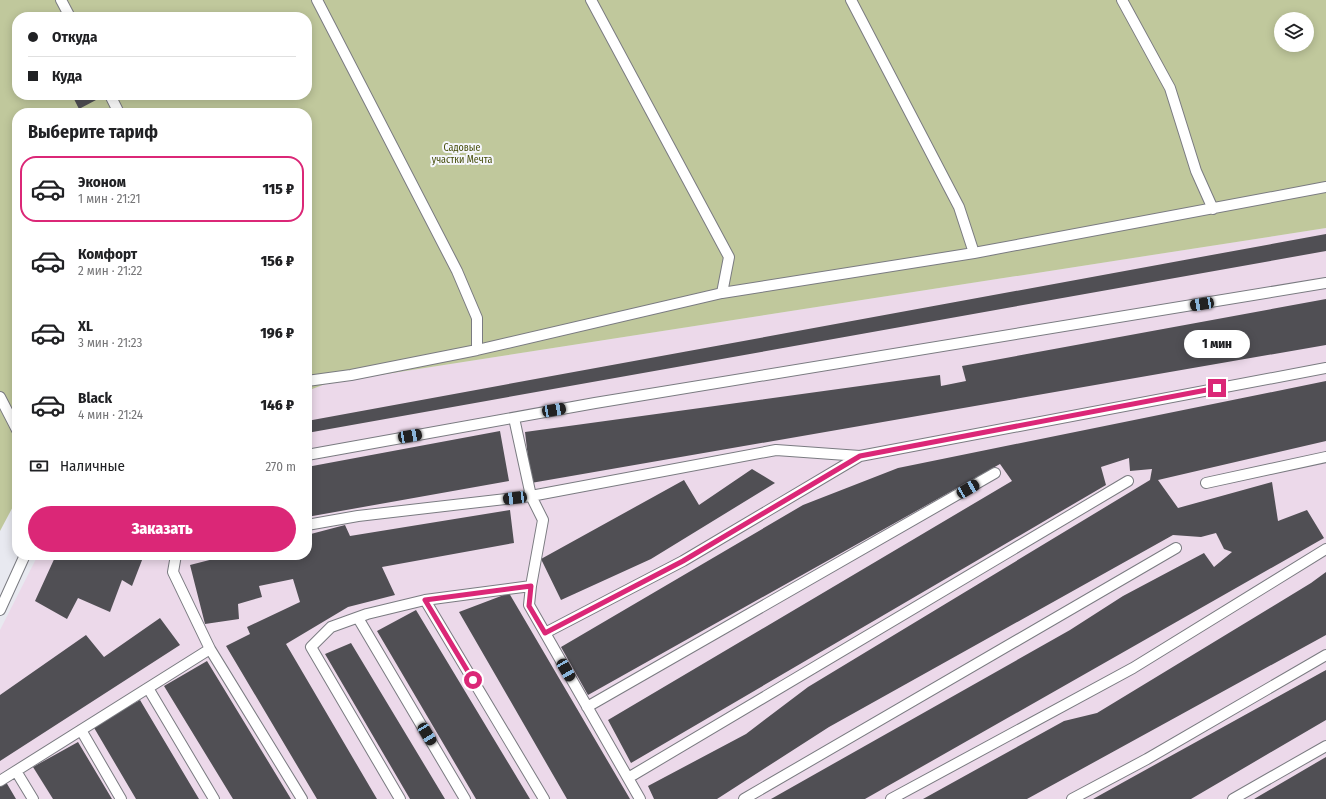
<!DOCTYPE html>
<html lang="ru">
<meta charset="utf-8">
<style>
:root{--surface:#fff;--page:#f6f6f6;--text:#202124;--muted:#757577;--line:#e0e0e0;--accent:#db2777}
body{margin:0;font-family:"Fira Sans Condensed",sans-serif;background:var(--page);color:var(--text);height:100vh;display:flex;flex-direction:column;font-size:15px;white-space:nowrap}
*{box-sizing:border-box;margin:0}
p{font-size:13px;color:var(--muted)}
.icon{flex:none;width:22px;height:22px;fill:none;stroke:currentColor;stroke-width:2;stroke-linecap:round;stroke-linejoin:round}
.map{position:relative;flex:1;overflow:hidden}
.side{position:absolute;left:12px;top:108px;width:300px;height:452px;display:flex;flex-direction:column;background:var(--surface);border-radius:16px;box-shadow:0 2px 10px #0003}
.side>*{flex:none}
.hud{position:absolute;left:12px;top:12px;width:300px;height:88px;border-radius:16px;box-shadow:0 2px 10px #0003;display:grid;align-content:center;height:88px;padding:0 16px;background:var(--surface)}
.tools{position:absolute;left:1274px;top:12px;display:grid;gap:8px}
.tools a{display:grid;place-items:center;width:40px;height:40px;border-radius:50%;background:var(--surface);box-shadow:0 2px 10px #0003;font-size:20px}
.end{position:absolute;width:18px;height:18px;margin:-9px;border:5px solid #db2777;background:#fff;box-shadow:0 0 0 2px #fff}
.from{border-radius:50%}
.bubble{position:absolute;height:28px;border-radius:14px;background:var(--surface);box-shadow:0 2px 10px #0003;font-size:13px;font-weight:800;line-height:28px;text-align:center}
.car{position:absolute;width:12px;height:24px;margin:-12px -6px;border-radius:5px;box-shadow:0 0 3px 1px #0007;background:linear-gradient(#222 24%,#8ab4d8 0 40%,#222 0 76%,#8ab4d8 0 86%,#222 0)}
.hud b{display:flex;align-items:center;gap:14px;height:38px;font-size:15px}
.hud b+b{border-top:1px solid var(--line)}
.hud i{width:10px;height:10px;background:var(--text)}
ul{padding:0;list-style:none}
li{display:flex;align-items:center;gap:12px;height:66px;margin:0 8px 6px;padding:0 8px;border:2px solid transparent;border-radius:16px}
li div{flex:1}
li b{display:block;font-size:15px}
li em{font-style:normal;font-weight:800}
li.selected{border-color:var(--accent)}
li>.icon{width:36px;height:36px;stroke-width:1.5}
h2{padding:0 16px;font-size:18px;line-height:48px}
.pay{display:flex;align-items:center;gap:10px;height:44px;padding:0 16px;font-size:15px}
.pay p{margin-inline-start:auto}
.primary-button{display:flex;gap:8px;margin-top:auto;padding:8px 16px}
.primary-button a{flex:1;height:46px;border-radius:24px;background:var(--accent);color:#fff;font-size:16px;font-weight:800;line-height:46px;text-align:center}
.map>svg:first-child{display:block}
.industrial{fill:#ecd9ea}
.green{fill:#c0c89c;fill-rule:evenodd}
.building{fill:#504f54}
.lines{fill:none;stroke-linecap:round;stroke-linejoin:round}
.lane-casing{stroke:#7a7b81;stroke-width:12}
.lane{stroke:#fff;stroke-width:10}
.route{stroke:#db2777;stroke-width:5}
.labels{text-anchor:middle;stroke-width:4;stroke-linejoin:round;paint-order:stroke}
.park-label{font-size:10px;fill:#444c08;stroke:#f6f7fd}
</style>
<div class="map">
<svg width="1326" height="799" viewBox="0 0 1326 799">
<rect width="100%" height="100%" fill="#e8e9f0"/>
<!-- industrial -->
<path class="industrial" d="M1326,228V799H0V630L38,555H307V391L328,383Z"/>
<!-- green -->
<path class="green" d="M0,0H1326V228L328,383L307,391V113H17V499L0,531ZM17,17H307V95H17ZM1281,19H1307V45H1281Z"/>
<!-- building -->
<path class="building" d="M72,95H94L96,100L79,109Z
M1326,234V251L307,433V421Z
M1326,299V345L531,483L525,432L940,375L941,386L966,381L962,366Z
M1326,381V441L1158,480L1178,508L1272,482L1278,521L1307,510L1324,538L865,799H771L1070,630L1123,596L1204,553L1214,567L1232,552L1224,549L1216,533L1201,537L1173,535L829,727L717,799H654L648,786L746,734L808,687L1150,480L1152,469L1130,471L1129,458L1101,467L1106,485L631,763L608,720L1012,481L1000,464L588,695L561,647L803,505L898,468Z
M500,431L509,481L307,517V467Z
M752,469L775,483L651,559L561,600L541,559L684,480L699,505Z
M510,510L514,543L382,567L395,595L348,607L286,644L377,799H317L226,646L250,634L247,627L300,602L293,579L259,586L262,597L238,604L239,619L205,624L190,565L229,555H307V535L345,525L350,536Z
M56,555H144L132,586L122,580L110,612L78,598L67,619L35,601Z
M1326,572V635L1027,799H923L1064,721L1097,713L1311,583Z
M509,593L630,799H567L459,612Z
M416,610L530,799H476L377,631Z
M160,618L180,645L0,761V695L86,635L104,657Z
M351,643L445,799H410L325,654Z
M207,661L291,799H233L164,686Z
M1326,670V720L1191,799H1093Z
M140,700L199,799H136L93,726Z
M78,742L112,799H53L33,767Z
M1326,757V799H1254Z
M6,782L16,799H0V786Z"/>
<g class="lines">
<!-- lane casing -->
<g class="lane-casing">
<path id="lane" d="M61,0L70,17
M317,0L457,271L477,318V350
M591,0L729,257L722,293
M851,0L959,207L974,253
M1122,0L1170,88L1196,171L1213,209
M110,95L119,113
M307,381L351,375L477,350L722,293L974,253L1326,187
M0,397L17,430
M514,418L531,496L543,520L531,586L529,605L640,799
M307,455L595,403L1326,283
M1206,483L1326,457
M307,525L358,516L531,496L776,450L860,456L1326,368
M531,586L425,600L544,799
M0,610L25,555
M358,618L465,799
M545,633L683,561L860,456
M210,649L302,799
M148,688L214,799
M587,707L995,473
M81,730L121,799
M16,771L33,799
M628,778L1128,481
M0,781L210,649L173,572L176,555
M400,799L311,647L331,627L367,614L425,600
M744,799L1176,548
M891,799L1133,668L1326,549
M1072,799L1147,759L1326,655
M1233,799L1326,746"/>
</g>
<!-- lane -->
<use href="#lane" class="lane"/>
</g>
<g class="lines">
<!-- route -->
<path class="route" d="M473,680L425,600L531,586L529,606L545,633L683,561L860,456L1217,388"/>
</g>
<g class="labels">
<!-- park labels -->
<g class="park-label">
<text x="462" y="151">Садовые<tspan x="462" dy="12">участки Мечта</tspan></text>
</g>
</g>
</svg>
<div class="tools">
<a><svg class="icon" aria-label="layers" viewBox="0 0 24 24"><path d="M12 4l9 5-9 5-9-5zM3 14l9 5 9-5"/></svg></a>
</div>
<i class="end from" style="left:473px;top:680px"></i>
<i class="end" style="left:1217px;top:388px"></i>
<div class="bubble" style="left:1184px;top:330px;width:66px">1 мин</div>
<i class="car" style="left:1202px;top:304px;rotate:261deg"></i>
<i class="car" style="left:554px;top:410px;rotate:80deg"></i>
<i class="car" style="left:410px;top:436px;rotate:80deg"></i>
<i class="car" style="left:968px;top:489px;rotate:60deg"></i>
<i class="car" style="left:515px;top:498px;rotate:263deg"></i>
<i class="car" style="left:566px;top:670px;rotate:150deg"></i>
<i class="car" style="left:427px;top:734px;rotate:149deg"></i>
<div class="hud">
<b><i class="from"></i>Откуда</b>
<b><i></i>Куда</b>
</div>
<section class="side">
<h2>Выберите тариф</h2>
<ul>
<li class="selected"><svg class="icon" aria-label="car" viewBox="0 0 24 24"><path d="M5 17H2v-5l4-1 3-4h7l3 4 3 1v5h-3M9 17h6M6 11h13"/><circle cx="7" cy="17" r="2"/><circle cx="17" cy="17" r="2"/></svg><div><b>Эконом</b><p>1 мин · 21:21</p></div><em>115 ₽</em></li>
<li><svg class="icon" aria-label="car" viewBox="0 0 24 24"><path d="M5 17H2v-5l4-1 3-4h7l3 4 3 1v5h-3M9 17h6M6 11h13"/><circle cx="7" cy="17" r="2"/><circle cx="17" cy="17" r="2"/></svg><div><b>Комфорт</b><p>2 мин · 21:22</p></div><em>156 ₽</em></li>
<li><svg class="icon" aria-label="car" viewBox="0 0 24 24"><path d="M5 17H2v-5l4-1 3-4h7l3 4 3 1v5h-3M9 17h6M6 11h13"/><circle cx="7" cy="17" r="2"/><circle cx="17" cy="17" r="2"/></svg><div><b>XL</b><p>3 мин · 21:23</p></div><em>196 ₽</em></li>
<li><svg class="icon" aria-label="car" viewBox="0 0 24 24"><path d="M5 17H2v-5l4-1 3-4h7l3 4 3 1v5h-3M9 17h6M6 11h13"/><circle cx="7" cy="17" r="2"/><circle cx="17" cy="17" r="2"/></svg><div><b>Black</b><p>4 мин · 21:24</p></div><em>146 ₽</em></li>
</ul>
<div class="pay"><svg class="icon" aria-label="cash" viewBox="0 0 24 24"><path d="M3 7h18v10H3z"/><circle cx="12" cy="12" r="2"/></svg>Наличные<p>270 m</p></div>
<div class="primary-button"><a>Заказать</a></div>
</section>
</div>
